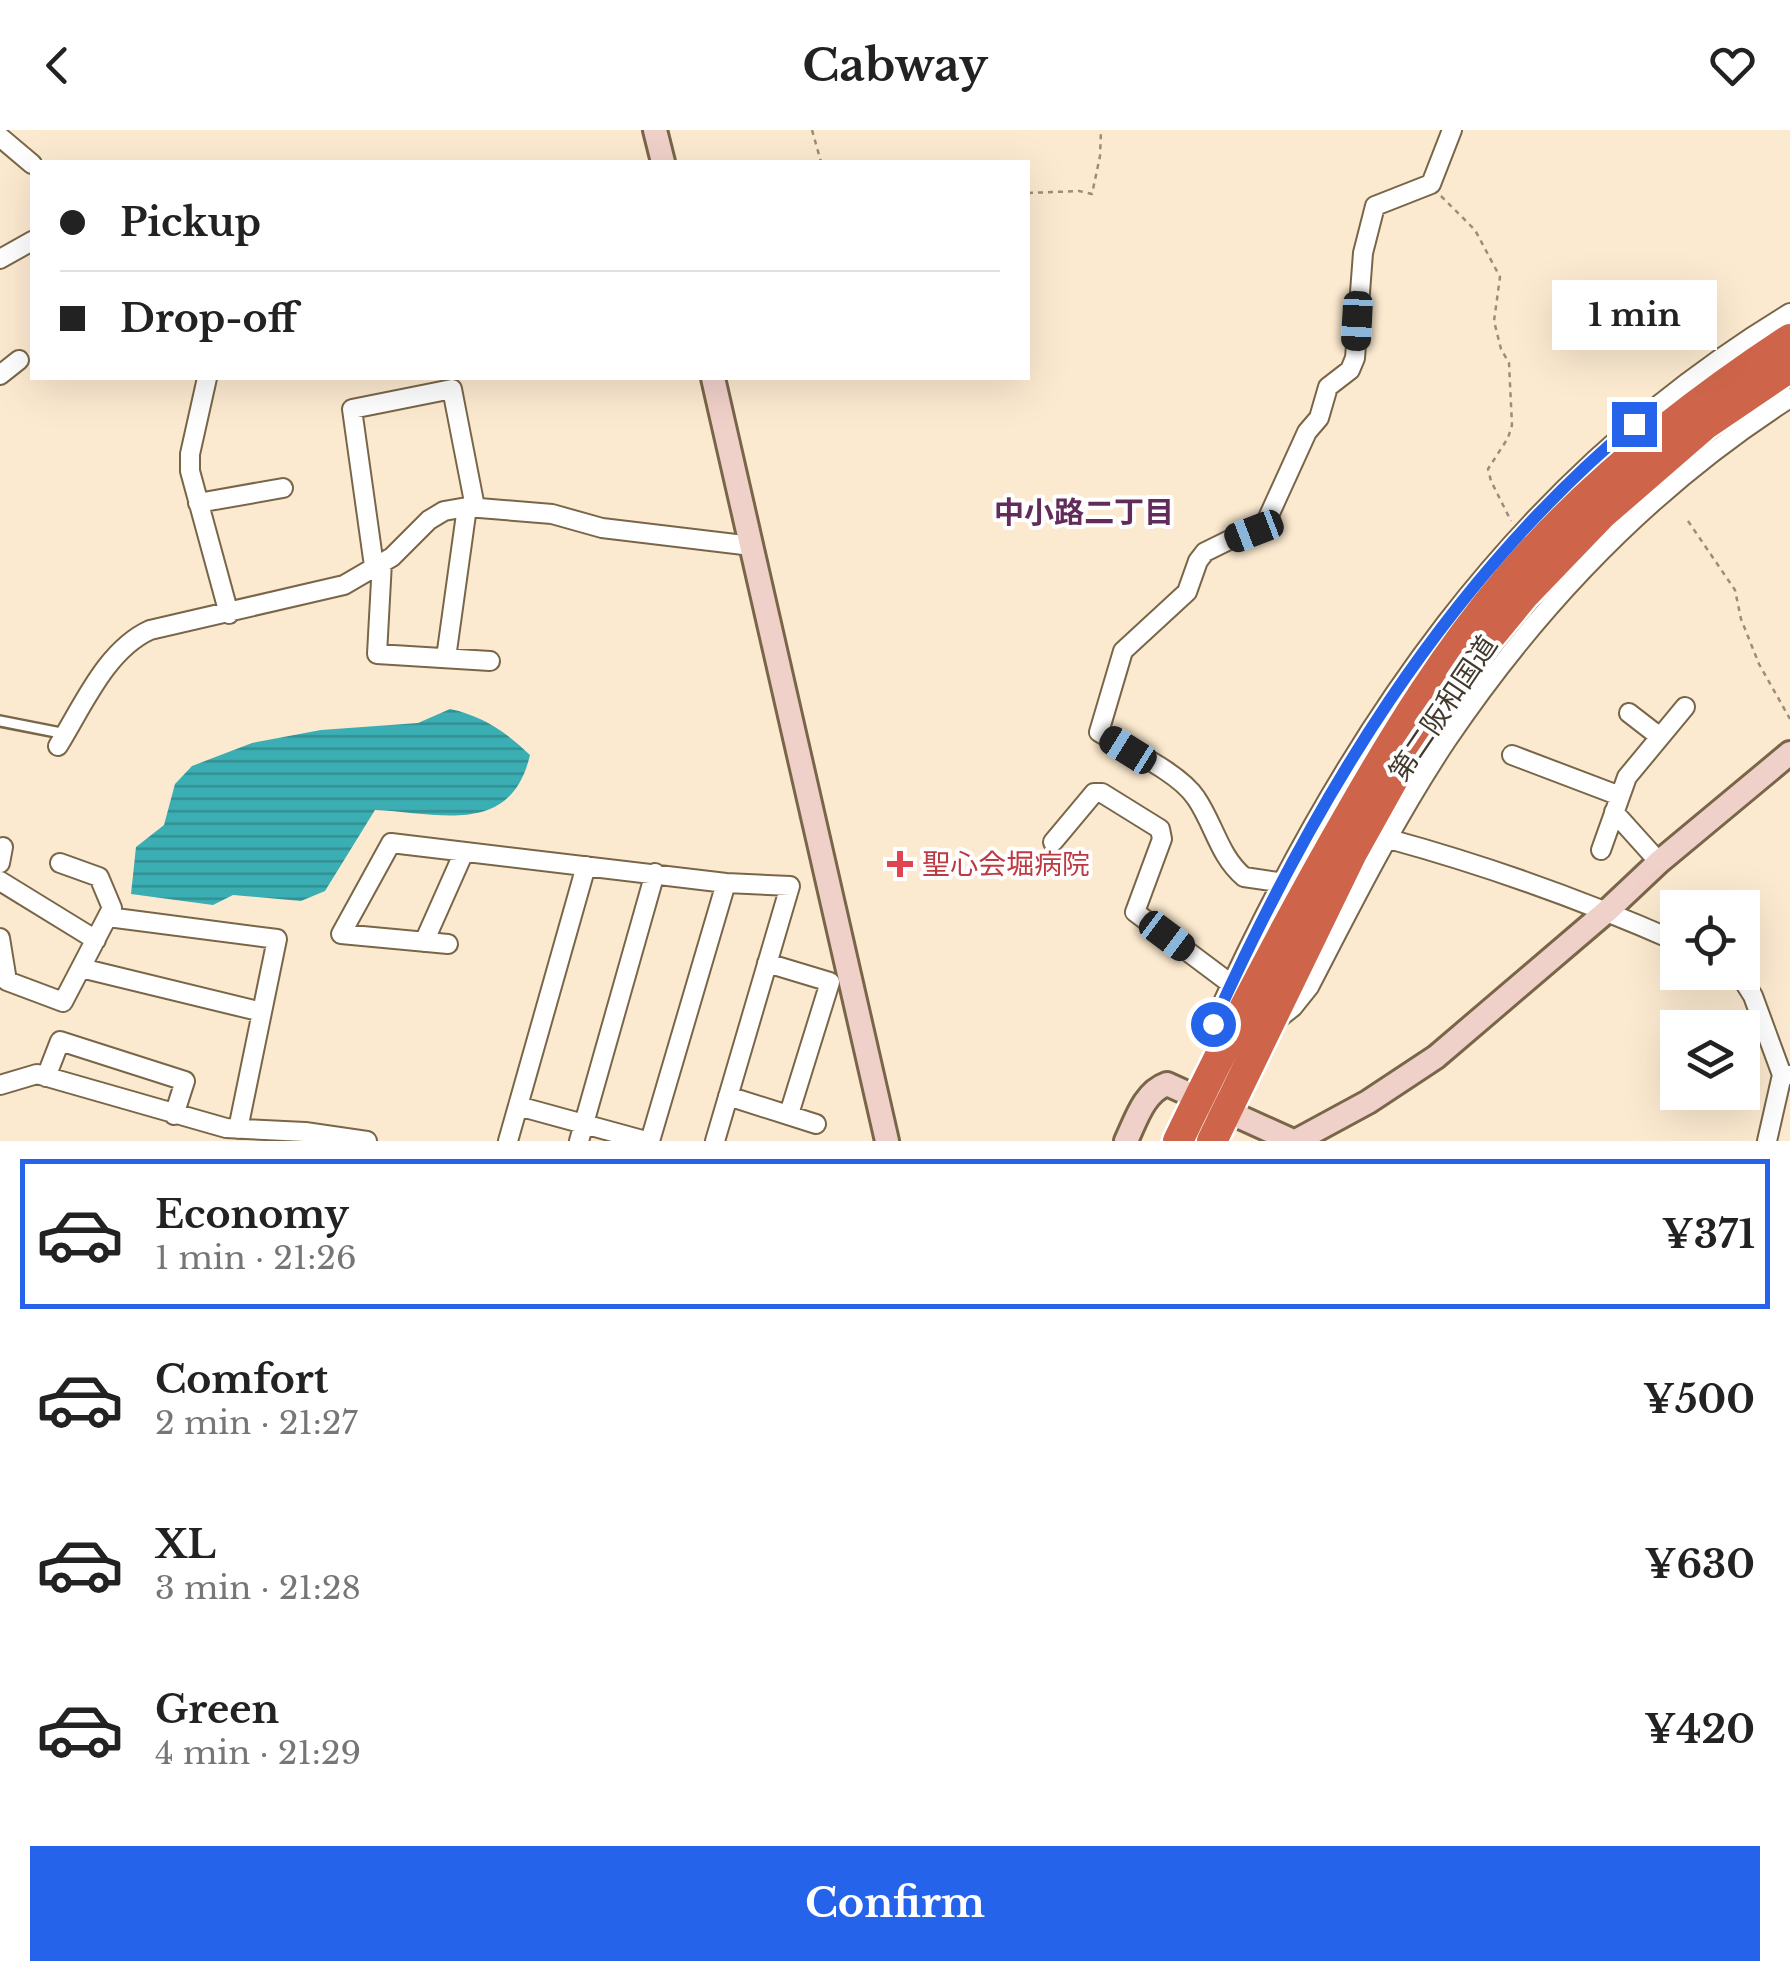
<!DOCTYPE html>
<meta charset="utf-8">
<style>
:root{--surface:#fff;--page:#f2f2f2;--text:#222;--muted:#767676;--line:#e0e0e0;--accent:#2563eb}
body{margin:0;font-family:"Libre Baskerville","Noto Sans JP",serif;background:var(--page);color:var(--text);height:100vh;display:flex;flex-direction:column;font-size:38px;white-space:nowrap}
*{box-sizing:border-box;margin:0}
p{font-size:32px;color:var(--muted)}
.icon{flex:none;width:55px;height:55px;fill:none;stroke:currentColor;stroke-width:2;stroke-linecap:round;stroke-linejoin:round}
.map{position:relative;height:1011px;overflow:hidden}
.panel{display:flex;flex-direction:column;background:var(--surface);flex:1}
.panel>*{flex:none}
.hud{position:absolute;left:30px;top:30px;width:1000px;height:220px;border-radius:0px;box-shadow:0 10px 40px #0002;display:grid;align-content:center;height:220px;padding:0 30px;background:var(--surface)}
.tools{position:absolute;left:1660px;top:760px;display:grid;gap:20px}
.tools a{display:grid;place-items:center;width:100px;height:100px;border-radius:0px;background:var(--surface);box-shadow:0 10px 40px #0002;font-size:50px}
.end{position:absolute;width:45px;height:45px;margin:-22px;border:12px solid #2563eb;background:#fff;box-shadow:0 0 0 5px #fff}
.from{border-radius:50%}
.bubble{position:absolute;height:70px;border-radius:0px;background:var(--surface);box-shadow:0 10px 40px #0002;font-size:32px;font-weight:700;line-height:70px;text-align:center}
.car{position:absolute;width:30px;height:60px;margin:-30px -15px;border-radius:12px;box-shadow:0 0 8px 2px #0007;background:linear-gradient(#222 24%,#8ab4d8 0 40%,#222 0 76%,#8ab4d8 0 86%,#222 0)}
.hud b{display:flex;align-items:center;gap:35px;height:95px;font-size:38px}
.hud b+b{border-top:2px solid var(--line)}
.hud i{width:25px;height:25px;background:var(--text)}
ul{padding:18px 0 0;list-style:none}
li{display:flex;align-items:center;gap:30px;height:150px;margin:0 20px 15px;padding:0 10px;border:5px solid transparent;border-radius:0px}
li div{flex:1}
li b{display:block;font-size:38px}
li em{font-style:normal;font-weight:700}
li.active{border-color:var(--accent)}
li>.icon{width:90px;height:90px;stroke-width:1.5}
.button{display:flex;gap:20px;margin-top:auto;padding:20px 30px}
.button a{flex:1;height:115px;border-radius:0px;background:var(--accent);color:#fff;font-size:40px;font-weight:700;line-height:115px;text-align:center}
header{display:flex;justify-content:space-between;align-items:center;height:130px;padding:0 30px;background:var(--surface);font-size:45px;font-weight:700}
.map>svg:first-child{display:block}
.water{fill:url(#water-rules)}
.lines{fill:none;stroke-linecap:round;stroke-linejoin:round}
.lane-casing{stroke:#796648;stroke-width:14}
.street-casing{stroke:#796648;stroke-width:22}
.secondary-casing{stroke:#796648;stroke-width:28}
.highway-casing{stroke:#fff;stroke-width:35}
.path{stroke:#9a8d7a;stroke-width:2.5;stroke-dasharray:5 5;stroke-linecap:butt}
.lane{stroke:#fff;stroke-width:9}
.street{stroke:#fff;stroke-width:18}
.secondary{stroke:#f0d1c9;stroke-width:22}
.highway{stroke:#ce654a;stroke-width:30}
.route{stroke:#2563eb;stroke-width:12}
.health-dot{fill:#e0444e;stroke:#fff;stroke-width:4}
.labels{text-anchor:middle;stroke-width:8;stroke-linejoin:round;paint-order:stroke}
.street-label{font-size:28px;fill:#433a2d;stroke:#fff}
.health-label{font-size:28px;fill:#be3a42;stroke:#fff;text-anchor:start}
.neighbourhood-label{font-size:30px;font-weight:bold;fill:#612c5a;stroke:#fff}
</style>
<header><svg class="icon" aria-label="back" viewBox="0 0 24 24"><path d="M15 5l-7 7 7 7"/></svg>Cabway<svg class="icon" aria-label="heart" viewBox="0 0 24 24"><path d="M12 20l-8-8c-3-5 5-10 8-4 3-6 11-1 8 4z"/></svg></header>
<div class="map">
<svg width="1790" height="1011" viewBox="0 0 1790 1011">
<defs>
<pattern id="water-rules" width="6" height="5" patternUnits="userSpaceOnUse" patternTransform="scale(2.5)"><rect width="6" height="5" fill="#3aaeb3"/><path d="M0 2.5h6" fill="none" stroke="#328f92"/></pattern>
</defs>
<rect width="100%" height="100%" fill="#fcead0"/>
<!-- water -->
<path class="water" d="M450,579C483,586 506,602 530,625C511,707 439,683 375,680L325,761L301,771L233,765L213,775L131,764L136,717L164,695L175,654L192,636L252,613L321,600L418,593Z"/>
<g class="lines">
<!-- lane casing -->
<g class="lane-casing">
<path id="lane" d="M0,591L66,604"/>
</g>
<!-- street casing -->
<g class="street-casing">
<path id="street" d="M0,7L32,34
M0,129L32,111
M0,245L19,230
M207,248L190,324V341L229,484
M198,373L283,358
M382,432L377,524L490,531
M374,436L352,279L452,259L475,377
M446,528L467,377
M1629,583L1660,607
M58,616C83,576 106,520 150,500L344,455L392,427L429,390L444,381L467,377L552,384L602,398L752,416
M1512,625L1620,666
M1614,682L1659,732
M1389,709C1488,736 1583,770 1678,812
M1053,712L1094,663H1102L1160,699L1162,709L1135,782L1231,854
M1601,720L1627,647L1685,577
M0,733L3,717
M0,751L96,810
M1284,753L1244,747C1219,726 1214,694 1196,668C1179,642 1127,619 1099,602L1123,521L1187,462L1198,431L1205,422L1266,392L1307,302L1319,288L1328,257L1350,240L1355,228L1363,123L1375,76L1431,54L1452,0
M108,787L277,809L238,999
M0,808L7,851L63,872L112,778L99,747L60,733
M424,812L464,722
M448,814L341,804L391,713L726,753L790,756L715,1011
M767,833L830,852L789,984
M81,838L262,882
M1738,842L1753,866L1782,945H1790
M1279,888L1293,877L1309,857C1352,774 1395,688 1447,610C1539,474 1651,357 1790,268
M1217,926L1213,894C1344,604 1512,351 1790,183
M46,947L60,911L185,951L174,985
M0,955L37,944L226,998L305,1002L367,1011
M728,966L816,994
M518,976L646,1011
M508,1011L586,736
M579,1011L655,743
M650,1011L726,753
M1767,1011L1782,945"/>
</g>
<!-- secondary casing -->
<g class="secondary-casing">
<path id="secondary" d="M655,0L663,32
M713,248L887,1011
M1126,1011C1136,990 1144,962 1167,954L1293,1011
M1296,1011L1368,972L1436,927L1607,781L1659,732L1790,623"/>
</g>
<!-- highway casing -->
<g class="highway-casing">
<path id="highway" d="M1178,1011C1232,899 1289,789 1351,682C1398,600 1447,521 1508,449C1587,356 1688,276 1790,209
M1212,1011L1352,723L1400,637L1483,515L1525,464L1601,385L1706,294L1790,237"/>
</g>
<!-- path -->
<path class="path" d="M812,0L821,32
M1028,63L1079,61L1092,64L1100,26L1101,0
M1441,66L1475,100L1500,147L1494,191L1501,219L1509,233L1512,295L1508,308L1488,339L1491,351L1511,391
M1688,391L1735,460L1741,489L1759,534L1790,589"/>
<!-- lane -->
<use href="#lane" class="lane"/>
<!-- street -->
<use href="#street" class="street"/>
<!-- secondary -->
<use href="#secondary" class="secondary"/>
<!-- highway -->
<use href="#highway" class="highway"/>
</g>
<g class="lines">
<!-- route -->
<path class="route" d="M1213,894C1314,670 1444,453 1634,294"/>
</g>
<!-- markers -->
<path class="health-dot" d="M895 719h10v10h10v10h-10v10h-10v-10h-10v-10h10z"/>
<g class="labels">
<!-- street labels -->
<g class="street-label">
<text transform="translate(1443 578) rotate(-56)" y="10">第二阪和国道</text>
</g>
<!-- health labels -->
<g class="health-label">
<text x="922" y="744">聖心会堀病院</text>
</g>
<!-- neighbourhood labels -->
<g class="neighbourhood-label">
<text x="1084" y="393">中小路二丁目</text>
</g>
</g>
</svg>
<div class="tools">
<a><svg class="icon" aria-label="locate" viewBox="0 0 24 24"><circle cx="12" cy="12" r="6"/><path d="M12 2v4M12 18v4M2 12h4M18 12h4"/></svg></a>
<a><svg class="icon" aria-label="layers" viewBox="0 0 24 24"><path d="M12 4l9 5-9 5-9-5zM3 14l9 5 9-5"/></svg></a>
</div>
<i class="end from" style="left:1213px;top:894px"></i>
<i class="end" style="left:1634px;top:294px"></i>
<div class="bubble" style="left:1552px;top:150px;width:165px">1 min</div>
<i class="car" style="left:1357px;top:191px;rotate:183deg"></i>
<i class="car" style="left:1254px;top:401px;rotate:249deg"></i>
<i class="car" style="left:1128px;top:620px;rotate:302deg"></i>
<i class="car" style="left:1167px;top:806px;rotate:127deg"></i>
<div class="hud">
<b><i class="from"></i>Pickup</b>
<b><i></i>Drop-off</b>
</div>
</div>
<section class="panel">
<ul>
<li class="active"><svg class="icon" aria-label="car" viewBox="0 0 24 24"><path d="M5 17H2v-5l4-1 3-4h7l3 4 3 1v5h-3M9 17h6M6 11h13"/><circle cx="7" cy="17" r="2"/><circle cx="17" cy="17" r="2"/></svg><div><b>Economy</b><p>1 min · 21:26</p></div><em>¥371</em></li>
<li><svg class="icon" aria-label="car" viewBox="0 0 24 24"><path d="M5 17H2v-5l4-1 3-4h7l3 4 3 1v5h-3M9 17h6M6 11h13"/><circle cx="7" cy="17" r="2"/><circle cx="17" cy="17" r="2"/></svg><div><b>Comfort</b><p>2 min · 21:27</p></div><em>¥500</em></li>
<li><svg class="icon" aria-label="car" viewBox="0 0 24 24"><path d="M5 17H2v-5l4-1 3-4h7l3 4 3 1v5h-3M9 17h6M6 11h13"/><circle cx="7" cy="17" r="2"/><circle cx="17" cy="17" r="2"/></svg><div><b>XL</b><p>3 min · 21:28</p></div><em>¥630</em></li>
<li><svg class="icon" aria-label="car" viewBox="0 0 24 24"><path d="M5 17H2v-5l4-1 3-4h7l3 4 3 1v5h-3M9 17h6M6 11h13"/><circle cx="7" cy="17" r="2"/><circle cx="17" cy="17" r="2"/></svg><div><b>Green</b><p>4 min · 21:29</p></div><em>¥420</em></li>
</ul>
<div class="button"><a>Confirm</a></div>
</section>
